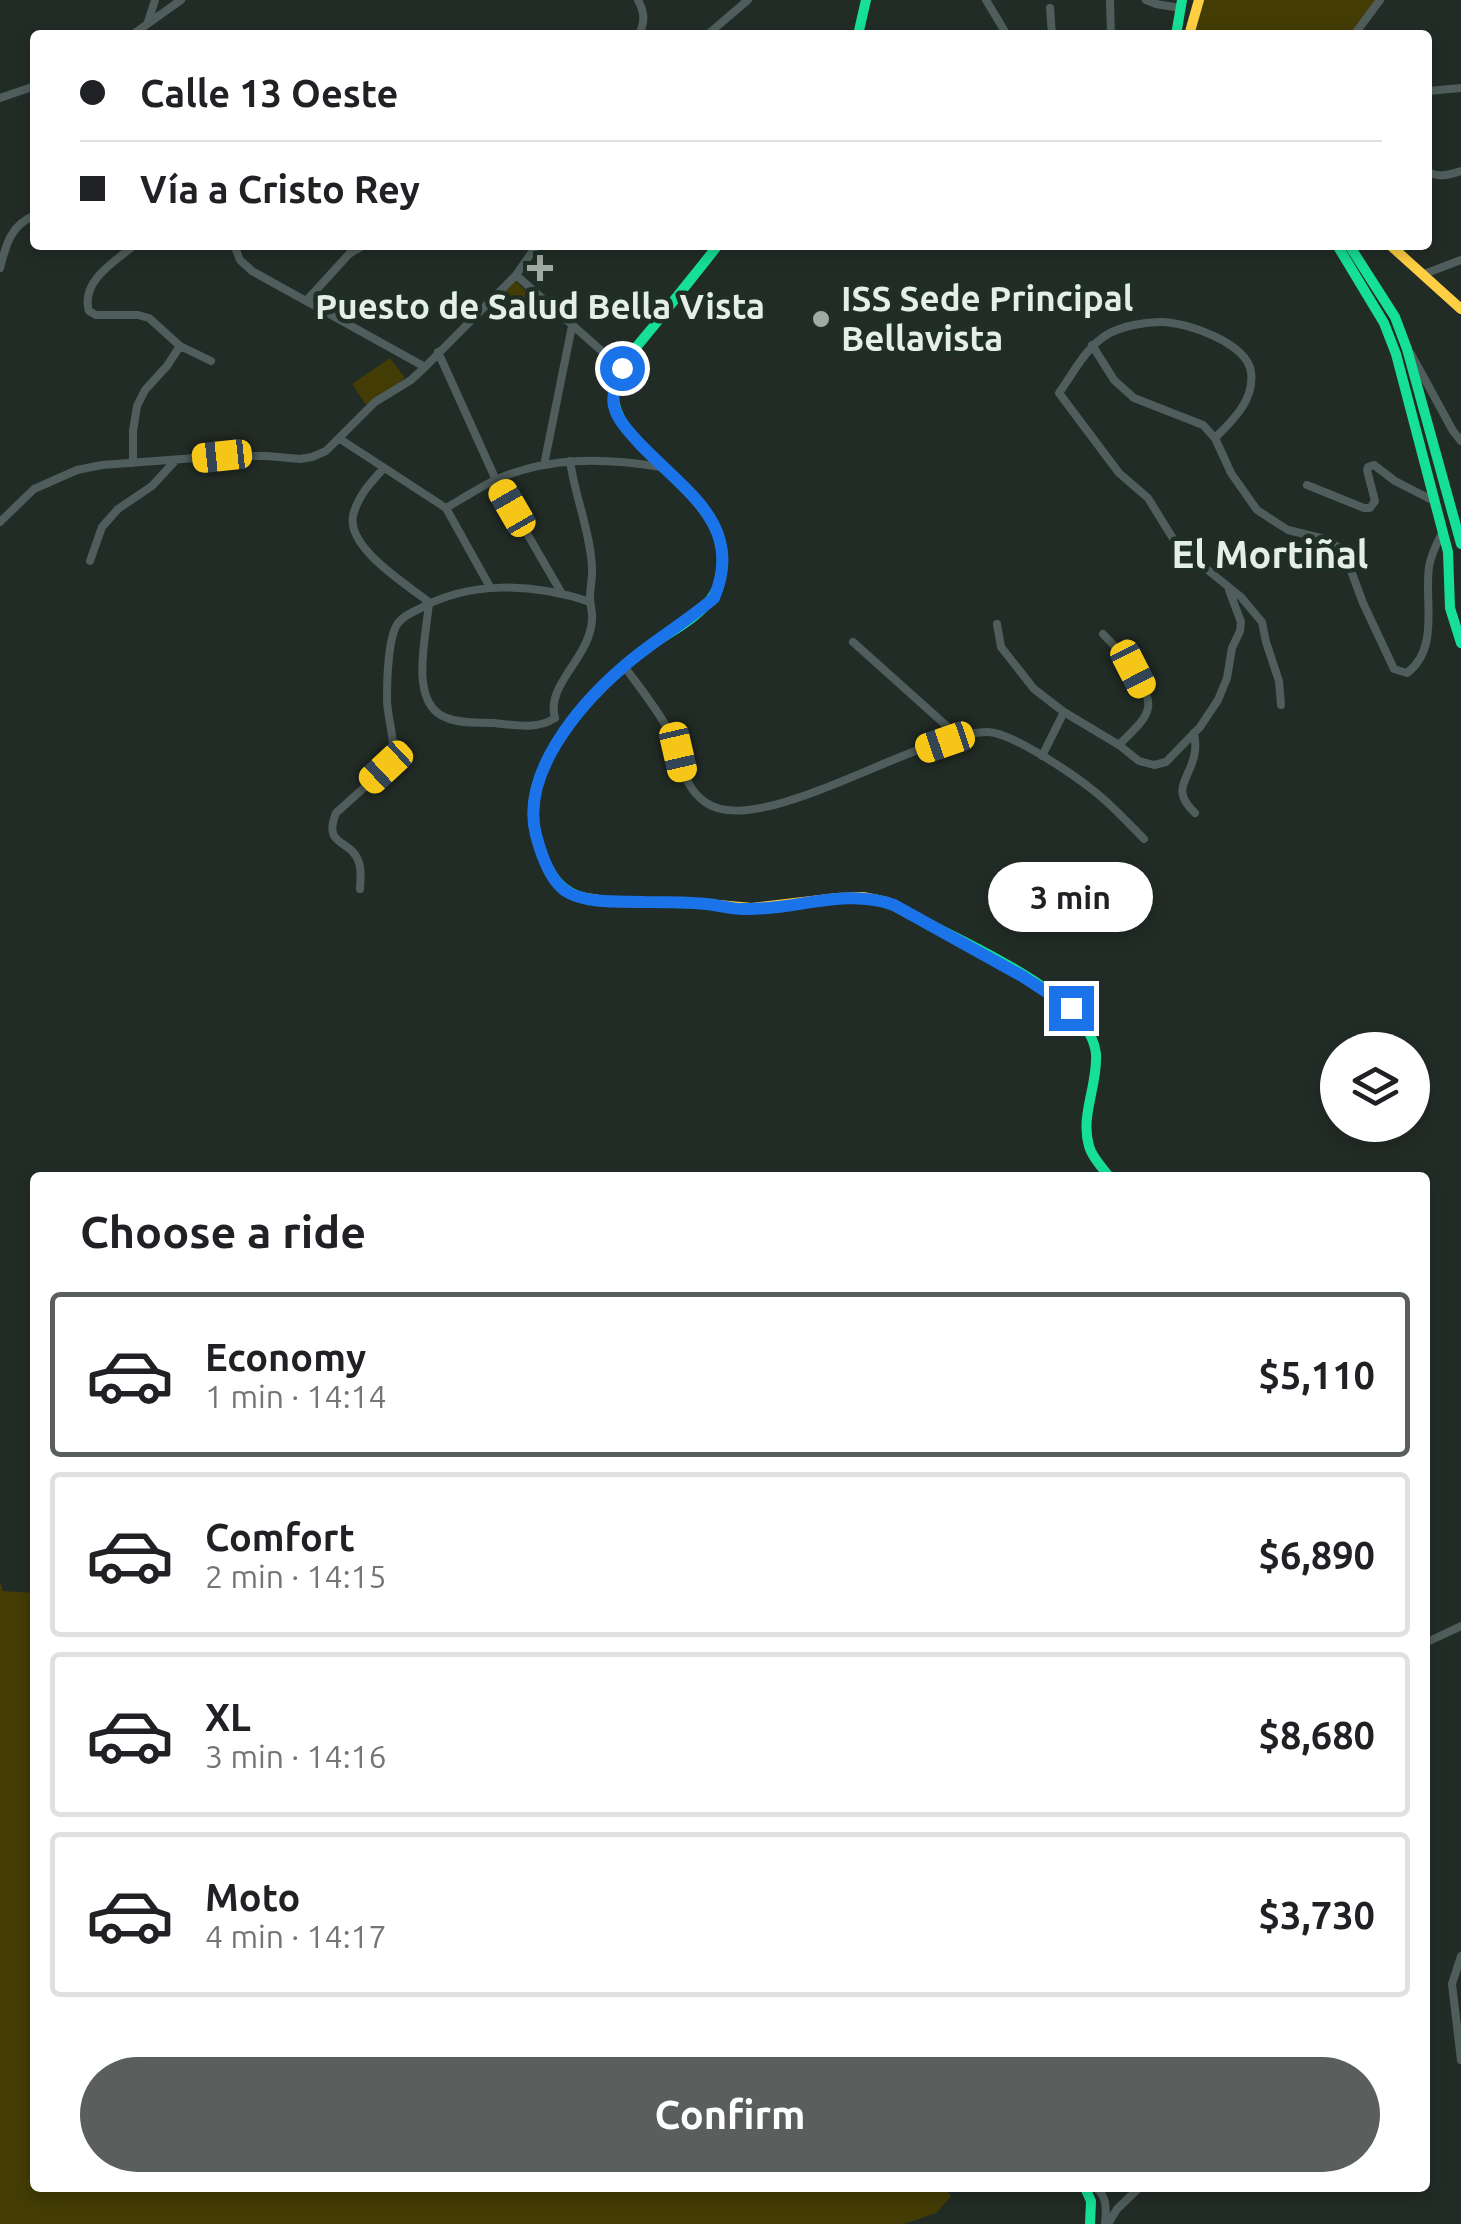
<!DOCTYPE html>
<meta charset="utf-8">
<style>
:root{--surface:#fff;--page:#f2f2f2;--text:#202124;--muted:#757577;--line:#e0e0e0;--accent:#5a5f5e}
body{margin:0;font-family:Ubuntu,sans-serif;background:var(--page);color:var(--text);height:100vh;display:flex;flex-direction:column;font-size:38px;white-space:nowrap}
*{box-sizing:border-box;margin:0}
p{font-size:32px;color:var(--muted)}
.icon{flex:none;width:55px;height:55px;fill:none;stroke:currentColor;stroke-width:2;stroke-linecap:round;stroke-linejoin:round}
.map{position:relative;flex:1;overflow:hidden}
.drawer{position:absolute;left:30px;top:1172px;width:1400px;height:1020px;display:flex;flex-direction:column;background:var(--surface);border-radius:10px;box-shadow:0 5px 15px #0003}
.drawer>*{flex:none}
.guide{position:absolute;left:30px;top:30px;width:1402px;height:220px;border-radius:10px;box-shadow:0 5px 15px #0003;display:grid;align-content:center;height:220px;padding:0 50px;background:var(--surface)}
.buttons{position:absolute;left:1320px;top:1032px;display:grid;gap:20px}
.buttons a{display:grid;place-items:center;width:110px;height:110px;border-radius:50%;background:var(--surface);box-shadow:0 5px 15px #0003;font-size:50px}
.end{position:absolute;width:45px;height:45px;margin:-22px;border:12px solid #1a73e8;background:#fff;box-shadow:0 0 0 5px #fff}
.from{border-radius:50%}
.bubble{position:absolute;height:70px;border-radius:35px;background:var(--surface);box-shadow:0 5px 15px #0003;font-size:32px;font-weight:600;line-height:70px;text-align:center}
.car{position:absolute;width:30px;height:60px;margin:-30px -15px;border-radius:12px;box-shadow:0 0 8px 2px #0007;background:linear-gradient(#f5c518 24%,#345 0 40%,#f5c518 0 76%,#345 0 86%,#f5c518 0)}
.guide b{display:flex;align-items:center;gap:35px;height:95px;font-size:38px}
.guide b+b{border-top:2px solid var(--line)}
.guide i{width:25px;height:25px;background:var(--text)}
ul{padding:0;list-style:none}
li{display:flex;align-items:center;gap:30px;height:165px;margin:0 20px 15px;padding:0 30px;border:5px solid var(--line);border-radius:10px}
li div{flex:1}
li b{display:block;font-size:38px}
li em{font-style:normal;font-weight:600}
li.current{border-color:var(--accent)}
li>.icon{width:90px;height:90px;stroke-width:1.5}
h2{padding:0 50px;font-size:45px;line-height:120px}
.button{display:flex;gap:20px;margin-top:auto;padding:20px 50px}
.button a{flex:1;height:115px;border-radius:60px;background:var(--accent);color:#fff;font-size:40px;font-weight:600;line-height:115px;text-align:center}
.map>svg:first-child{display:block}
.green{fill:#433c05}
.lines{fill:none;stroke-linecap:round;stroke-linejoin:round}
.street{stroke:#4f5e5c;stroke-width:8}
.fast{stroke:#16e098;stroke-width:10}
.slow{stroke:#ffcf43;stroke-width:10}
.route{stroke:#1a73e8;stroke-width:12}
.poi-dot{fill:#a1aba4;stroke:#1f2f25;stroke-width:4}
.labels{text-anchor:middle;stroke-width:9;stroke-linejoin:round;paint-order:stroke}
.poi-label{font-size:35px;font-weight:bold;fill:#e5efe8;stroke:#1f2f25;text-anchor:start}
.neighbourhood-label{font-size:38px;font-weight:bold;fill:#e5efe8;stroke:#1f2f25}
</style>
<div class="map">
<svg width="1461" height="2224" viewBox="0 0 1461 2224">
<rect width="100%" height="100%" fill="#222c26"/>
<!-- green -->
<path class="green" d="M1199,0H1380L1354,35H1189Z
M515,280L530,296L505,319L490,303Z
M390,358L405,378L366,405L352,384Z
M0,1581L3,1591L35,1593V2188H945L951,2197L936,2213L904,2224H0Z"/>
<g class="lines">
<!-- street -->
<path class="street" d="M638,0C645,13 645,21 639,35
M986,0L1007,35
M1110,0L1111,35
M1146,0L1156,4L1180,8
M1050,8L1052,35
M148,22L155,0
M132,35L181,0
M707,35L748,0
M1354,35L1380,0
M1428,91L1461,88
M0,98L35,86
M1428,172C1440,178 1448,175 1461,171
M135,245C115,261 80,282 89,311L96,315H138L149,318L180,346L211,361
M234,245L240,260L252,271L425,367
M0,268C6,244 11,225 35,215
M1424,274L1461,260
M516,275L622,369
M307,300L349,254L364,245
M1092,345L1114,380L1134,398L1203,425L1215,438L1231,473L1257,510L1288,530L1321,538L1340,548L1346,557L1363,603L1394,669L1407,673C1440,648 1424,601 1429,567C1431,554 1437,543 1443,531
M438,352L496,480L561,592
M1411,354L1453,431L1461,441
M1215,438C1232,421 1255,400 1251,372C1247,343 1187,322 1161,322C1144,322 1123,326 1108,334C1086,347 1074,372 1059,393L1119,473L1148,498L1177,545L1241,597L1262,622L1266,642L1279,681L1281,705
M340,439L446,508L490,587
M133,463V431L137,406L145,390L167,366L180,346
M544,465L572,326
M383,469C371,482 357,497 353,516C347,548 406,584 429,602
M1307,485L1364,508H1370L1375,501L1367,470L1368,467L1374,465L1395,481L1434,501
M446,508C462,499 477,489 493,481C547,456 604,458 661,467
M0,522L34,489L77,470L102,465L222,456H267L300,459L312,457L326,451L375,402L411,380L425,367L516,275L537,245
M90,561L102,527L118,509L152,486L175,461
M429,602C427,634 407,704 447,718C461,724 479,722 494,723C514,725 537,730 555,718
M997,624L1001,647L1034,689L1064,712L1119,745L1139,761L1154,765L1166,762L1200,727L1218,700L1227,678L1232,648L1240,631L1241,622L1229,590
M1103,634C1117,648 1152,688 1148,708C1146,721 1128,735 1119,745
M853,642L959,737
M624,666C640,688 659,711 671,735C683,759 681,785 705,802C758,842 920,731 988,732C1013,733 1074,775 1094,791C1112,805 1128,823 1144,839
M555,718C545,685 590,658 592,620C593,613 590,605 590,598C590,587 593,577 592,567C590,531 575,496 570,461
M1194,733C1195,739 1196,745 1195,751C1192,778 1168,788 1195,813
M1042,756L1064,712
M360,889C360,881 362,871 359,863C352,838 322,848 336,813L387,767C400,747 387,722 387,699C387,681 388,637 398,623C403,617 410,613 417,610C469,580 534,583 590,602
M1425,1643L1461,1626
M1461,1956L1452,1984L1461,2060
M1086,2188H1096C1108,2197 1106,2211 1105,2224
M1108,2224L1117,2209L1139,2188"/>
<!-- fast -->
<path class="fast" d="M858,35L866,0
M1176,35L1182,0
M1337,245L1384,323L1396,354L1448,552L1450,608L1461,643
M1349,245L1395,317L1407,349L1461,544
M586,898C561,893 550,875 541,852C537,840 534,827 533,815C532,750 601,682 650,646C671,631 701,617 714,594C721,583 722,570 722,558C722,487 600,444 615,385C622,360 642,341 657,322C677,296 698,271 718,245
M917,918C965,943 1091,996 1096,1054C1098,1085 1080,1115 1089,1146C1092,1158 1103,1168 1110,1178
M1085,2188L1091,2201L1090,2224"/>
<!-- slow -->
<path class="slow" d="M1189,35L1199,0
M1390,245L1461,309
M586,898L612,902L696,903L752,908L837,898L863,897L887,902L917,918"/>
</g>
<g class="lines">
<!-- route -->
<path class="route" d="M622,368C617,379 611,394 614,406C617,420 630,433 640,444C685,491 745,525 714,598C685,623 651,642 623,667C579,705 520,774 536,835C541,854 551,884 569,893C590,904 622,901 645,902C665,902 686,902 706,904C718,905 731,909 743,909C795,911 843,887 894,905L1022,976L1071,1008"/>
</g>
<!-- markers -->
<g class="poi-dot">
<path d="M535 253h10v10h10v10h-10v10h-10v-10h-10v-10h10z"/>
<circle cx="821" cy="319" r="10"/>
</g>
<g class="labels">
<!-- poi labels -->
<g class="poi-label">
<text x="841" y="311">ISS Sede Principal<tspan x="841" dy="40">Bellavista</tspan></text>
<text x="540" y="319" text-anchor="middle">Puesto de Salud Bella Vista</text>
</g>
<!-- neighbourhood labels -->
<g class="neighbourhood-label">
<text x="1270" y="568">El Mortiñal</text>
</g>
</g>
</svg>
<div class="buttons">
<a><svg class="icon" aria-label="layers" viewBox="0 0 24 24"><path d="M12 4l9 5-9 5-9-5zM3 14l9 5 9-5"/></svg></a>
</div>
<i class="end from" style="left:622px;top:368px"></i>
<i class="end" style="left:1071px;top:1008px"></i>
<div class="bubble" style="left:988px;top:862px;width:165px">3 min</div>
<i class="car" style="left:222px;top:456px;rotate:264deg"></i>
<i class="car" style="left:512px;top:508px;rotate:330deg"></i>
<i class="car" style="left:1133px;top:669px;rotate:153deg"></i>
<i class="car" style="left:945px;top:742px;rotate:251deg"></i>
<i class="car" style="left:678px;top:752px;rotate:167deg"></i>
<i class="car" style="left:386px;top:767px;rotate:227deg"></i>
<div class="guide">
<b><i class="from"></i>Calle 13 Oeste</b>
<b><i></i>Vía a Cristo Rey</b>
</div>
<section class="drawer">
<h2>Choose a ride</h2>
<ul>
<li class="current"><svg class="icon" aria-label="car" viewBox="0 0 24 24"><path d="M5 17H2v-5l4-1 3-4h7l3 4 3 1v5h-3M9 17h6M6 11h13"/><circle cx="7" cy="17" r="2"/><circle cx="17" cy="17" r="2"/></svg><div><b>Economy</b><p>1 min · 14:14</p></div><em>$5,110</em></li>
<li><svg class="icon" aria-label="car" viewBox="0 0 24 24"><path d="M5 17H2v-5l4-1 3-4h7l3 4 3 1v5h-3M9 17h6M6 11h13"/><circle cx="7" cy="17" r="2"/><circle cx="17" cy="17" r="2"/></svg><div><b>Comfort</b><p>2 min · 14:15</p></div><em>$6,890</em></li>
<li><svg class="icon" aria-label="car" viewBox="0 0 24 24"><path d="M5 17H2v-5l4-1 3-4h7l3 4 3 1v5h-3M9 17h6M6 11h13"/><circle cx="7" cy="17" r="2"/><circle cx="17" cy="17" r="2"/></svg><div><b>XL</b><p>3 min · 14:16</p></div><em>$8,680</em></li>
<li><svg class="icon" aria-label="car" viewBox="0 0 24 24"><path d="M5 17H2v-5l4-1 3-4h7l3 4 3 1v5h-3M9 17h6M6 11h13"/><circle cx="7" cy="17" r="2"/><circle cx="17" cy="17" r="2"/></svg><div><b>Moto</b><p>4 min · 14:17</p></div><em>$3,730</em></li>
</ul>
<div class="button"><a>Confirm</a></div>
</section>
</div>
